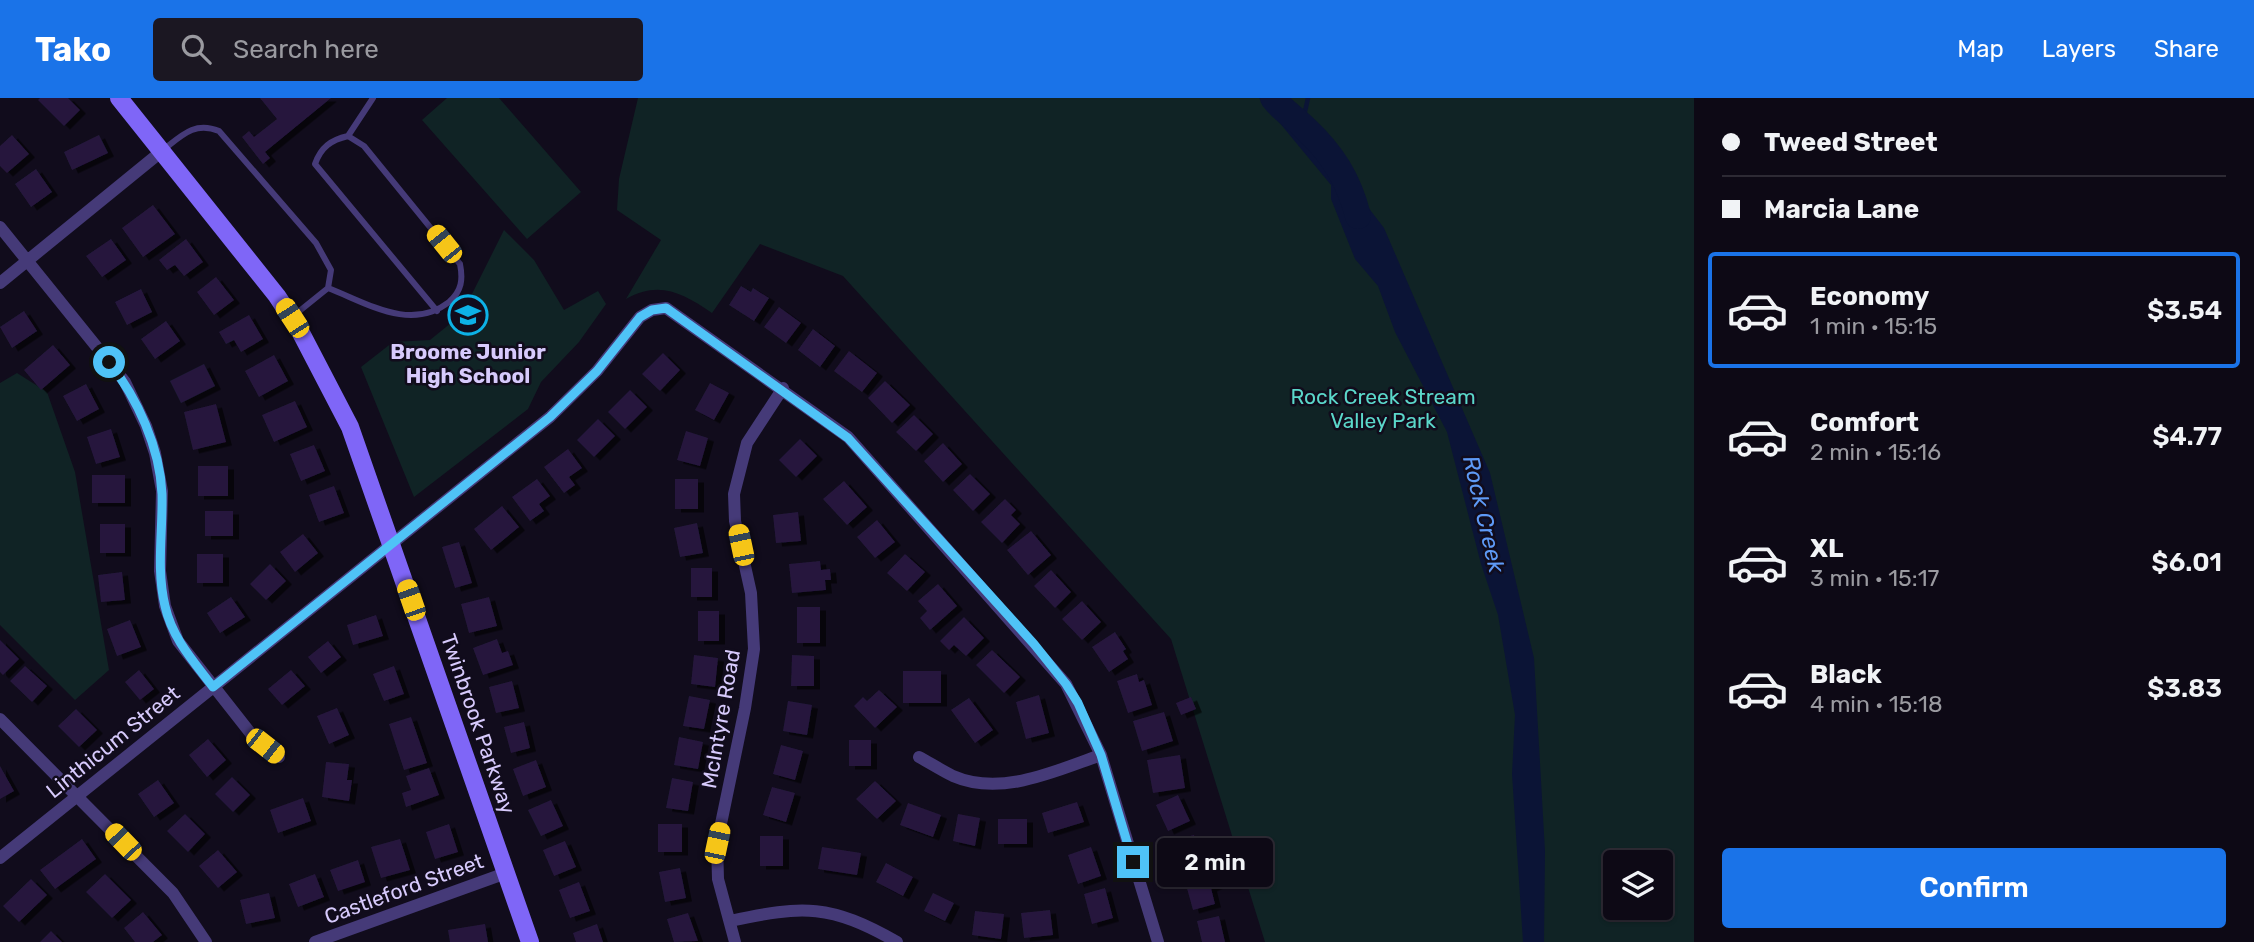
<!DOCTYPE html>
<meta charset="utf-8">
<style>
:root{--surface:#0d0915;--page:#1b1722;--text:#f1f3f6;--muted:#9a9aa0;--line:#2d2a34;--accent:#1a73e8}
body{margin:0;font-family:Rubik,sans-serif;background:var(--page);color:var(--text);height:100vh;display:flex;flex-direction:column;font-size:26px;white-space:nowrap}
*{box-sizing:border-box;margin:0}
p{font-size:23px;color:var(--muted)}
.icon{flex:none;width:38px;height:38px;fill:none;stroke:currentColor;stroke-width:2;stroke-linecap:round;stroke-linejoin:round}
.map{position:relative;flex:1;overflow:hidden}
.side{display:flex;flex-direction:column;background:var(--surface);width:560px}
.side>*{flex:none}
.hud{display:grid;align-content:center;height:154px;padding:0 28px;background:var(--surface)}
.tools{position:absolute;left:1603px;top:752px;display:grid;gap:14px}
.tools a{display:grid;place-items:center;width:70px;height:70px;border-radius:7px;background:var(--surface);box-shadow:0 2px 5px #0004,0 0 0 2px var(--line);font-size:35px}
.end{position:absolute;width:32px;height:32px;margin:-16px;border:9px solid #4fc3f7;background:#111;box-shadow:0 0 0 4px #111}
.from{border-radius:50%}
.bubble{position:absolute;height:49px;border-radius:7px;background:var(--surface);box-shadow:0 2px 5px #0004,0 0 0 2px var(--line);font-size:23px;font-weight:600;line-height:49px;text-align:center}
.car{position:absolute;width:21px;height:42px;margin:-21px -10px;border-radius:9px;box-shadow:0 0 5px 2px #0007;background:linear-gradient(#f5c518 24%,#345 0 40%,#f5c518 0 76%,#345 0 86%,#f5c518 0)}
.hud b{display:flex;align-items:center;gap:24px;height:66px;font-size:26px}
.hud b+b{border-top:2px solid var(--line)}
.hud i{width:18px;height:18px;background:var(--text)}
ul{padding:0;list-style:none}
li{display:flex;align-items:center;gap:21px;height:116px;margin:0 14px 10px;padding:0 14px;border:4px solid transparent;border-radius:7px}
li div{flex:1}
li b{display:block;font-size:26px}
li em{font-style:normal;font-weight:600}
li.active{border-color:var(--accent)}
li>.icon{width:63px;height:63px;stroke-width:1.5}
.button{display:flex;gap:14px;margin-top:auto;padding:14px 28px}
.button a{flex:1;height:80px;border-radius:7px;background:var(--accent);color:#fff;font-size:28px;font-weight:600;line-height:80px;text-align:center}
header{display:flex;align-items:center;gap:42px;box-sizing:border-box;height:98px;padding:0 35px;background:var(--accent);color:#fff}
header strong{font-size:33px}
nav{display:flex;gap:38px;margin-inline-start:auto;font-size:24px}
.search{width:490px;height:63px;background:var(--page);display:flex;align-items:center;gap:18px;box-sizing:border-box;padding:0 24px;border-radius:7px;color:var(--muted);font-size:26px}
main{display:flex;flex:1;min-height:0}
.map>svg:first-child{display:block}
.green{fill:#102325;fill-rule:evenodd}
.water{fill:#0b1436}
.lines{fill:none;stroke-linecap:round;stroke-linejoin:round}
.stream{stroke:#0b1436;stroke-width:4.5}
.river{stroke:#0b1436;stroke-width:26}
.building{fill:#25193c;filter:url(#shadow)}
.lane{stroke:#453a78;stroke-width:6}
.street{stroke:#453a78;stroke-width:12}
.secondary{stroke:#7f66f7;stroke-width:18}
.route{stroke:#4fc3f7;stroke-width:9}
.labels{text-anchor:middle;stroke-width:5;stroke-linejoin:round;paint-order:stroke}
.poi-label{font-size:21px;font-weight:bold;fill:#d7cafc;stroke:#110c1c}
.park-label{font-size:21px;fill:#5bd7ca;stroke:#110c1c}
.street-label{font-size:21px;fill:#d7cafc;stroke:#110c1c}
.water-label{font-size:23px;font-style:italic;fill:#5e9af6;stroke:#110c1c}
</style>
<header>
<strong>Tako</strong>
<div class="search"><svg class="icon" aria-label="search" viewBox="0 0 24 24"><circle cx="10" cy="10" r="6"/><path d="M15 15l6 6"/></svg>Search here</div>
<nav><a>Map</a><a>Layers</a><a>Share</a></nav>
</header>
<main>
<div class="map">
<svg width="1694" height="844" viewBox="0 0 1694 844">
<defs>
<filter id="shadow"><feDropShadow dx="6" dy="3.5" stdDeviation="0" flood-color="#0009"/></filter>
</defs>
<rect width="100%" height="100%" fill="#110c1c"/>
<!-- green -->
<path class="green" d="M447,0H499L581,94L527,141L422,22Z
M638,0H1694V844H1265L1171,541L843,178L760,146L712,215C683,195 659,182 626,201L661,142L617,112L619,81ZM1615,765H1661V810H1615Z
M504,132L534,162L564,212L598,193L606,206L579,244L541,284L528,311L414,399L361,269L393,244L430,242L462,216Z
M17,275L47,294L75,374L109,572L75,602L0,527V285Z"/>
<!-- water -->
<path class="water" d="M1259,0H1284L1384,130L1490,375L1534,560L1545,753L1544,844H1523L1512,676L1515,617L1498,517L1481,466L1447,334L1395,234L1378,188L1355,161L1331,101V87Z"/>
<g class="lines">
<!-- stream -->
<path class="stream" d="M1302,27L1308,0"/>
<!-- river -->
<path class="river" d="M1273,0C1283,13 1294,19 1305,30C1332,55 1349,82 1358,118"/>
</g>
<!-- building -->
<path class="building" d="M40,0H68L80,12L64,28L38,2Z
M260,0H331L265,54L270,60L263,66L242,39L249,33L254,39L277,21Z
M12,37L29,56L7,75L0,68V48Z
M99,37L108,55L72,72L64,54Z
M36,71L52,94L31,109L15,86Z
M153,107L175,136L143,159L122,130Z
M111,141L126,162L102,179L86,158Z
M186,141L203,164L184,178L175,167L167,172L159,162Z
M216,179L234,202L214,217L197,194Z
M741,188L751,194L753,190L769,200L754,223L729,207Z
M141,191L152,214L127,227L115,204Z
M779,209L801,225L786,245L764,229Z
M24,213L37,233L12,250L0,229Z
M249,217L263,241L241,254L234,242L226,246L219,234Z
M166,223L180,243L155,261L141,241Z
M813,231L835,248L820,269L798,252Z
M53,247L70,267L41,292L24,272Z
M849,253L877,275L862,294L834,273Z
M663,255L680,272L660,293L642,276Z
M274,257L288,283L259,299L245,273Z
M204,266L215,288L181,305L170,283Z
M885,283L910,307L892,325L868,300Z
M710,285L729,295L714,322L695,312Z
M86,286L99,311L77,323L63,298Z
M630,292L647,309L625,331L608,314Z
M295,303L307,329L274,344L262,317Z
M216,306L226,344L193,352L184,314Z
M914,317L933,336L916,353L896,334Z
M598,321L615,338L594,359L577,342Z
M111,331L120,359L96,366L87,339Z
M686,333L708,340L700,368L677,362Z
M800,341L817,358L796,379L779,362Z
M943,345L962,366L943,384L924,363Z
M314,347L325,373L301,383L290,356Z
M568,351L582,370L569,379L575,387L564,395L544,369Z
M198,368H228V398H198Z
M970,376L990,396L973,413L953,392Z
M92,377H125V405H92Z
M537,381L550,398L539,406L544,413L530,423L512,399Z
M675,381H698V411H675Z
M844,383L867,409L847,427L823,401Z
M334,388L344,415L319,424L309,397Z
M1005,401L1016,412L1011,417L1020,426L1002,445L981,424Z
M502,408L519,429L491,452L474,431Z
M205,413H233V438H205Z
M798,414L801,443L776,445L773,417Z
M877,422L895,444L875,460L857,439Z
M697,425L703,455L680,459L674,430Z
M100,426H125V455H100Z
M1031,433L1051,457L1028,477L1007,452Z
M303,436L318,455L295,474L280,454Z
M459,444L472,485L455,490L442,449Z
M197,456H223V485H197Z
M905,456L925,474L907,493L887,475Z
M820,463L821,472L830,471L831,482H825L826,492L792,495L789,466Z
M270,466L286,483L266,502L250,486Z
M691,470H712V499H691Z
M1051,472L1071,494L1055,510L1034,488Z
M122,474L125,502L101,504L98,477Z
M938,486L957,508L930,532L920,520L927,513L918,503Z
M231,499L245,519L220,535L207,515Z
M489,499L497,528L469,535L461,506Z
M1082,503L1101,524L1082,542L1062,521Z
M797,509H820V545H797Z
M698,513H719V543H698Z
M376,517L383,538L353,547L347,527Z
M964,519L984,540L966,558L954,547L949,552L940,543Z
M130,522L141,549L117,558L107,531Z
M1115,534L1126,551L1123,553L1128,561L1109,574L1092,549Z
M497,541L502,555L508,553L513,567L483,577L473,550Z
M0,542L19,561L3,577L0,574Z
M328,543L341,559L321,575L308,559Z
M992,552L1020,579L1004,595L976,567Z
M694,557L718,560L715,589L691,586Z
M792,557L814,558V588H791Z
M25,568L47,588L32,604L10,583Z
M394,568L404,596L384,603L373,576Z
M139,572L154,591L140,602L125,584Z
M291,572L305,588L282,607L268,591Z
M903,573H941V605H903Z
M1137,576L1139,584L1144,582L1152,607L1128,615L1117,583Z
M512,583L519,610L496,615L489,589Z
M879,592L897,609L875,630L854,608L863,599L867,603Z
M1039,597L1049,635L1026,641L1016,604Z
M689,598L710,602L704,631L683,628Z
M1191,599L1196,611L1181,617L1176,605Z
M969,600L993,632L975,645L951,612Z
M788,603L812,607L807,637L783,633Z
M337,610L349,637L329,646L317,618Z
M76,611L97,632L79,649L58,628Z
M1164,614L1173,643L1142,653L1133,623Z
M411,619L427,665L404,672L389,626Z
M524,624L530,650L511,655L504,629Z
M679,639L703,644L698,671L674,667Z
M208,641L226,662L207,679L189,657Z
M849,642H871V668H849Z
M781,647L803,653L795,682L773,676Z
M1180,657L1185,690L1153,695L1147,662Z
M536,662L546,689L523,698L513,671Z
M326,664L349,666L347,682H352L349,703L322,699Z
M0,668L14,693L0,701Z
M429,670L439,697L406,709L402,695L411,692L406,678Z
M232,679L250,697L233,714L215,696Z
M672,680L693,684L688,713L666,710Z
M158,682L174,705L154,719L138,696Z
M875,683L896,703L877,721L856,701Z
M772,689L795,695L786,724L763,717Z
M1178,697L1190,723L1168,733L1156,707Z
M303,700L311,723L278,735L270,712Z
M551,702L563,728L541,738L528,712Z
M1077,704L1084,724L1048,735L1042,715Z
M908,705L941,717L933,739L900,727Z
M185,716L205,736L188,754L167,733Z
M958,716L980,720L975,748L953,743Z
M998,721H1027V746H998Z
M449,726L458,754L435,761L426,734Z
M658,726H682V754H658Z
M1194,737L1202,766L1180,772L1171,743Z
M760,738H783V768H760Z
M82,741L96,761L55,791L40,772Z
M400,741L410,772L381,780L371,749Z
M565,743L576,769L554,778L543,752Z
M822,749L861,755L857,777L818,771Z
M1091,749L1101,778L1078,786L1068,757Z
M218,752L237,774L218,790L199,768Z
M358,762L365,784L338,793L330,772Z
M886,765L913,779L903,798L876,784Z
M680,770L686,800L665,804L659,774Z
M1214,775L1217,787L1211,790L1215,806L1193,812L1185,783Z
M105,776L131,802L112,820L86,794Z
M315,776L324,799L298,809L289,786Z
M31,781L47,797L19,824L3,808Z
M579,784L590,813L570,820L559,792Z
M1105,790L1113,820L1092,826L1084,796Z
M269,795L275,820L246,826L240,802Z
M933,795L954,805L945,823L924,813Z
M1050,812L1053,837L1024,840L1021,815Z
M975,813L1004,816L1001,841L972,837Z
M143,814L162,837L153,844H135L124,830Z
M688,815L698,843L674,844L667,821Z
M1219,818L1225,844H1202L1197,823Z
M485,826L488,844H450L448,832Z
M597,826L603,844H576L573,835Z
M51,833L62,844H40Z"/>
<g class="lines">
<!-- lane -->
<path class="lane" d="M348,38L373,0
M163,52C182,37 195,23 219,33L316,145L331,172L328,190L292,219
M328,190C367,205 411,234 449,204C462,193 463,181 460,166L364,48L348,38C331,42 321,49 315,66L437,213"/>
<!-- street -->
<path class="street" d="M0,129L125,284L146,328L155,355L162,393L160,473L165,508L178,543L252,637L279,659
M0,185L162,53
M0,621L173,795L206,844
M919,659C930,665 941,672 953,678C1001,699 1055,673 1101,657
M0,760L550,319L597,273L640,219L652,212L666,210L848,339L1066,586L1101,657L1158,844
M730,823C804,807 830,806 897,844
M315,844L506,775
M735,844L718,781L717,745L745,610L754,551L751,495L735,423L734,396L747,345L783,290"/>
<!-- secondary -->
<path class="secondary" d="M119,0L277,198L300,233L350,329L530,844"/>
</g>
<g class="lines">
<!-- route -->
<path class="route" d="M109,264C137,300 160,349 162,396C163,433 156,471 165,508C172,540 194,564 213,589L550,319L597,273L640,219L652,212L666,210L848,340L1034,546L1066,586L1078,605L1101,657L1133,764"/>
</g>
<!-- icons -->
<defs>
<g id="school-ring" transform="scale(2.0125)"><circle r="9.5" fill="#110c1c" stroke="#0db1e6" stroke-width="1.5"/><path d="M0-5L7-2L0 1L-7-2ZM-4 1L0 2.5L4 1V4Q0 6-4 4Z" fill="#0db1e6"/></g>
</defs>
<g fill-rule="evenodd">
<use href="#school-ring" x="468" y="217"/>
</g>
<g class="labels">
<!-- poi labels -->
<g class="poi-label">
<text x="468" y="261">Broome Junior<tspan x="468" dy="24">High School</tspan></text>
</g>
<!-- park labels -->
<g class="park-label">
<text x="1383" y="306">Rock Creek Stream<tspan x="1383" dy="24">Valley Park</tspan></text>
</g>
<!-- street labels -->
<g class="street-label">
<text transform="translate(721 621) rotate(-80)" y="7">McIntyre Road</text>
<text transform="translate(478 626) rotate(71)" y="7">Twinbrook Parkway</text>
<text transform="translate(113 644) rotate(-39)" y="7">Linthicum Street</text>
<text transform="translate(404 791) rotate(-20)" y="7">Castleford Street</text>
</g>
<!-- water labels -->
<g class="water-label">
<text transform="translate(1484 416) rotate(77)" y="8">Rock Creek</text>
</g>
</g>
</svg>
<div class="tools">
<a><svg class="icon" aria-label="layers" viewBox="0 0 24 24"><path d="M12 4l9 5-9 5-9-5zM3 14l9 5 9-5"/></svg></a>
</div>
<i class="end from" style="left:109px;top:264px"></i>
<i class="end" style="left:1133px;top:764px"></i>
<div class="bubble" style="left:1157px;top:740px;width:116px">2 min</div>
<i class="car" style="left:444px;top:146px;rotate:321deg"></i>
<i class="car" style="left:292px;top:220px;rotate:327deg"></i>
<i class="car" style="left:741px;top:447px;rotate:348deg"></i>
<i class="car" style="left:411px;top:502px;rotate:341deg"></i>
<i class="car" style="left:265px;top:648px;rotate:128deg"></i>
<i class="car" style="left:123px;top:744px;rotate:316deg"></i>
<i class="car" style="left:717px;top:745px;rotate:12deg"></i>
</div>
<section class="side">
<div class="hud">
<b><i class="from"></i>Tweed Street</b>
<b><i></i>Marcia Lane</b>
</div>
<ul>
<li class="active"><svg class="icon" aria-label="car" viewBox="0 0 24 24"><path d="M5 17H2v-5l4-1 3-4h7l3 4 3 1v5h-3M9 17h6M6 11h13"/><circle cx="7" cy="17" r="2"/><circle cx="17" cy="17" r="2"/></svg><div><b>Economy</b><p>1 min · 15:15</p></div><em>$3.54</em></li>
<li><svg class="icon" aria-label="car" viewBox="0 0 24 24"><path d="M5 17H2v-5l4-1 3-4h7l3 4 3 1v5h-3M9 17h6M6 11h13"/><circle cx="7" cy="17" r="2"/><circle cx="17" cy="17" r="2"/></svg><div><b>Comfort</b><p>2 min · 15:16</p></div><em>$4.77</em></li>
<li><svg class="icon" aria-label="car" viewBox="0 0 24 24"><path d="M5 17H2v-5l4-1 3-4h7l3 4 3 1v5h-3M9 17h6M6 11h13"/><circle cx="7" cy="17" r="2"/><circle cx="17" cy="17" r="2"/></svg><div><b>XL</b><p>3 min · 15:17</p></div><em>$6.01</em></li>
<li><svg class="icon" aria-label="car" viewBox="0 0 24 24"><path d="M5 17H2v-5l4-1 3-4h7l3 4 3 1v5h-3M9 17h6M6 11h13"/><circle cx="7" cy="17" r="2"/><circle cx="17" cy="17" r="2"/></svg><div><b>Black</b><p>4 min · 15:18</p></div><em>$3.83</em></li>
</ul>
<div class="button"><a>Confirm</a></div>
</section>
</main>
